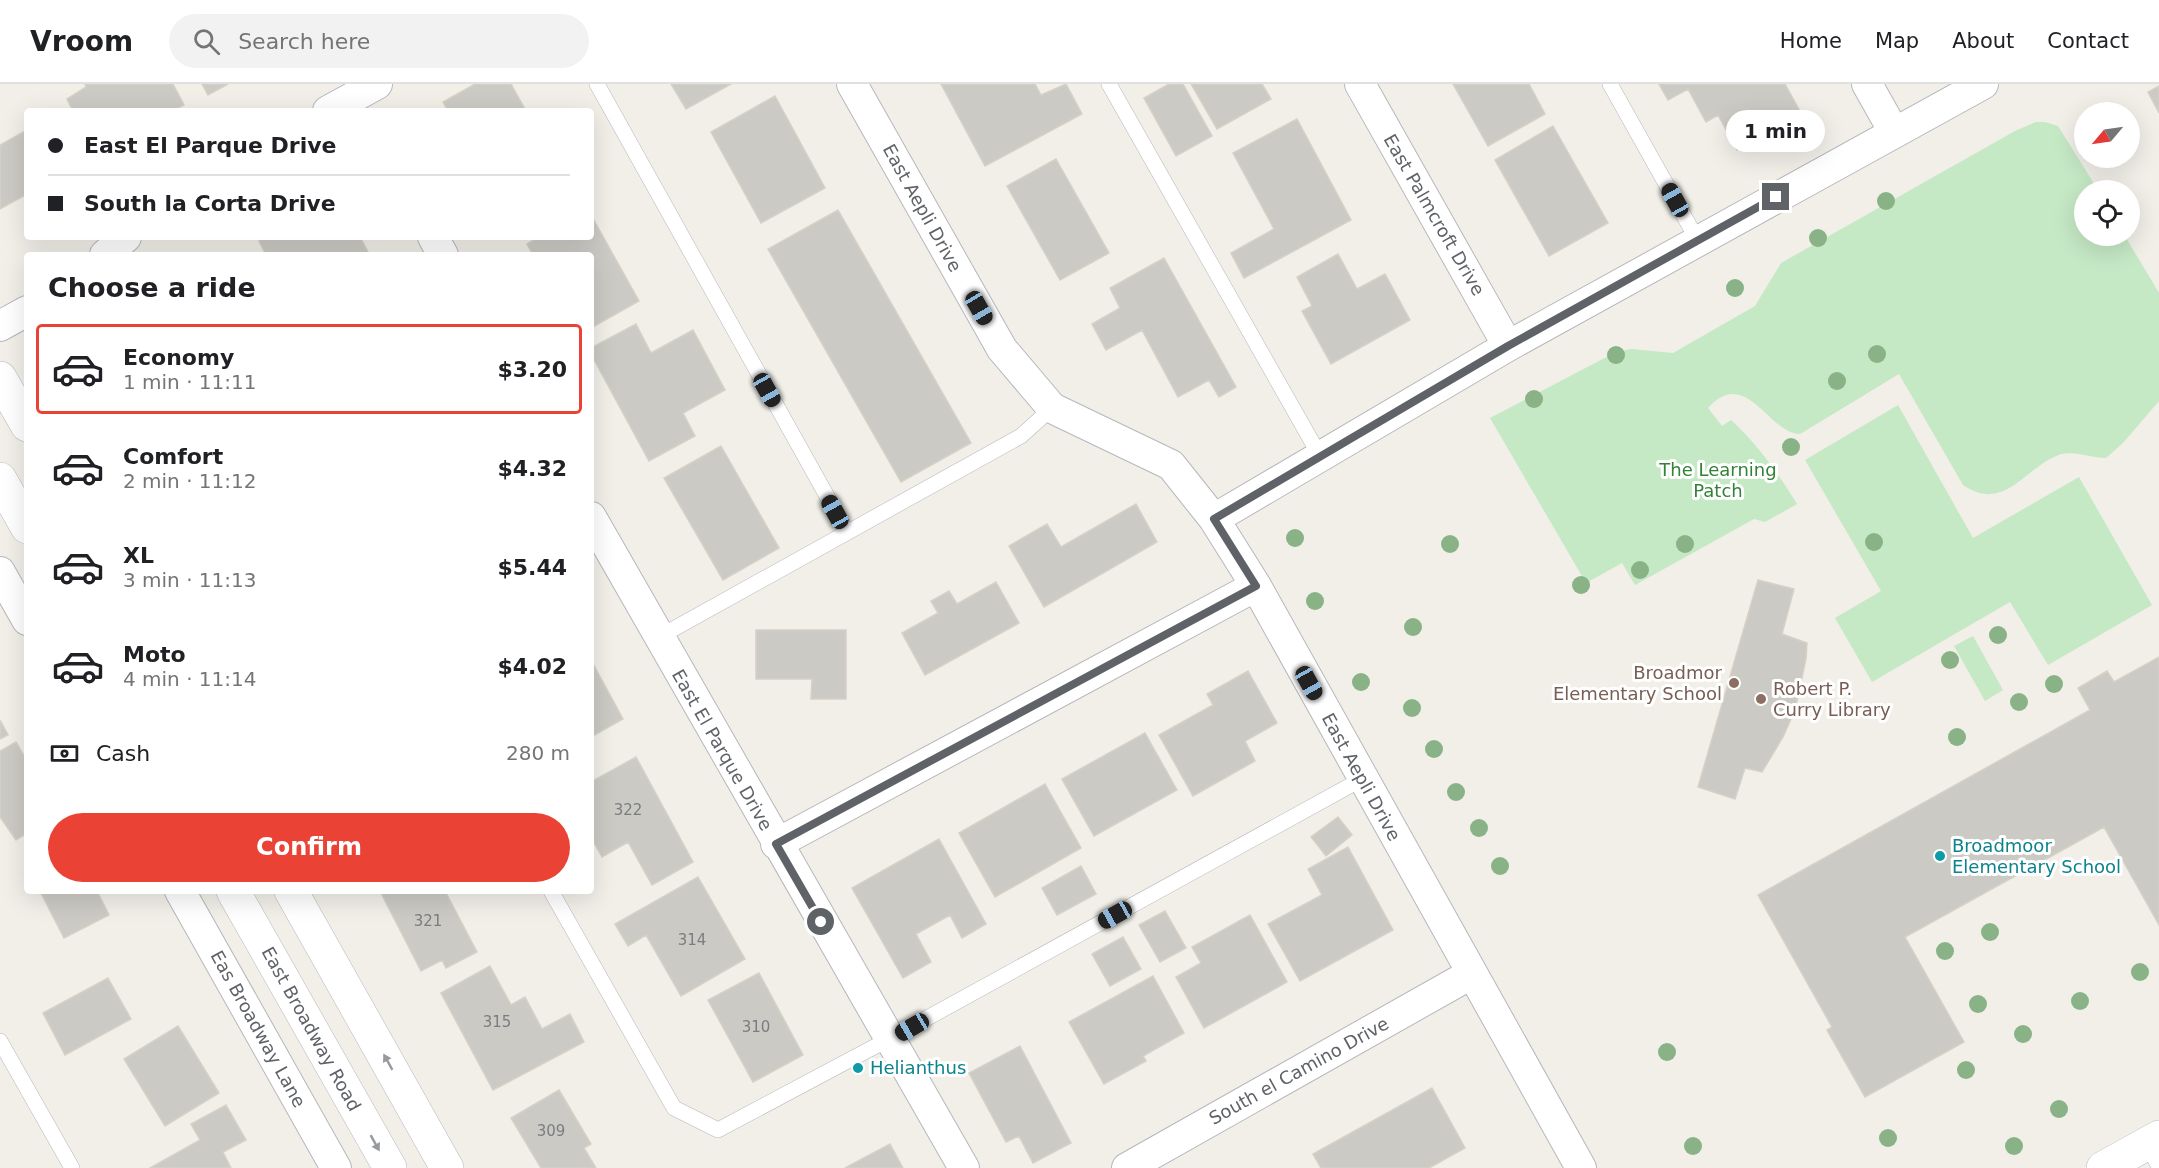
<!DOCTYPE html>
<meta charset="utf-8">
<style>
:root{--surface:#fff;--page:#f2f2f2;--text:#202124;--muted:#757577;--line:#e0e0e0;--accent:#ea4335}
body{margin:0;font-family:"DejaVu Sans",sans-serif;background:var(--page);color:var(--text);height:100vh;display:flex;flex-direction:column;font-size:22px;white-space:nowrap}
*{box-sizing:border-box;margin:0}
p{font-size:20px;color:var(--muted)}
.icon{flex:none;width:33px;height:33px;fill:none;stroke:currentColor;stroke-width:2;stroke-linecap:round;stroke-linejoin:round}
.map{position:relative;flex:1;overflow:hidden}
.panel{position:absolute;left:24px;top:168px;width:570px;height:642px;display:flex;flex-direction:column;background:var(--surface);border-radius:6px;box-shadow:0 6px 24px #0002}
.panel>*{flex:none}
.hud{position:absolute;left:24px;top:24px;width:570px;height:132px;border-radius:6px;box-shadow:0 6px 24px #0002;display:grid;align-content:center;height:132px;padding:0 24px;background:var(--surface)}
.needle{width:39px;rotate:241deg}
.buttons{position:absolute;left:2074px;top:18px;display:grid;gap:12px}
.buttons a{display:grid;place-items:center;width:66px;height:66px;border-radius:50%;background:var(--surface);box-shadow:0 6px 24px #0002;font-size:30px}
.end{position:absolute;width:27px;height:27px;margin:-14px;border:8px solid #5f6368;background:#fff;box-shadow:0 0 0 3px #fff}
.from{border-radius:50%}
.bubble{position:absolute;height:42px;border-radius:21px;background:var(--surface);box-shadow:0 6px 24px #0002;font-size:20px;font-weight:700;line-height:42px;text-align:center}
.car{position:absolute;width:18px;height:36px;margin:-18px -9px;border-radius:8px;box-shadow:0 0 4px 2px #0007;background:linear-gradient(#222 24%,#8ab4d8 0 40%,#222 0 76%,#8ab4d8 0 86%,#222 0)}
.hud b{display:flex;align-items:center;gap:21px;height:57px;font-size:22px}
.hud b+b{border-top:2px solid var(--line)}
.hud i{width:15px;height:15px;background:var(--text)}
ul{padding:0;list-style:none}
li{display:flex;align-items:center;gap:18px;height:90px;margin:0 12px 9px;padding:0 12px;border:3px solid transparent;border-radius:6px}
li div{flex:1}
li b{display:block;font-size:22px}
li em{font-style:normal;font-weight:700}
li.current{border-color:var(--accent)}
li>.icon{width:54px;height:54px;stroke-width:1.5}
h2{padding:0 24px;font-size:27px;line-height:72px}
.pay{display:flex;align-items:center;gap:15px;height:66px;padding:0 24px;font-size:22px}
.pay p{margin-inline-start:auto}
.action{display:flex;gap:12px;margin-top:auto;padding:12px 24px}
.action a{flex:1;height:69px;border-radius:36px;background:var(--accent);color:#fff;font-size:24px;font-weight:700;line-height:69px;text-align:center}
header{display:flex;align-items:center;gap:36px;box-sizing:border-box;height:84px;padding:0 30px;background:var(--surface);border-bottom:2px solid var(--line)}
header strong{font-size:28px}
nav{display:flex;gap:33px;margin-inline-start:auto;font-size:21px}
.search{width:420px;height:54px;background:var(--page);display:flex;align-items:center;gap:15px;box-sizing:border-box;padding:0 21px;border-radius:33px;color:var(--muted);font-size:22px}
.map>svg:first-child{display:block}
.green{fill:#c5e8c5}
.building{fill:#cccac5;stroke:#d6d1c6;stroke-width:1.5}
.lines{fill:none;stroke-linecap:round;stroke-linejoin:round}
.lane-casing{stroke:#b5b8bc;stroke-width:16}
.street-casing{stroke:#b5b8bc;stroke-width:32}
.secondary-casing{stroke:#b6babf;stroke-width:34}
.lane{stroke:#fff;stroke-width:15}
.street{stroke:#fff;stroke-width:30}
.secondary{stroke:#fff;stroke-width:33}
.tree{fill:#89b387}
.oneway{fill:#979a9d}
.route{stroke:#5f6368;stroke-width:8}
.education-dot{fill:#8d6e63;stroke:#fff;stroke-width:2}
.culture-dot{fill:#0f9aa8;stroke:#fff;stroke-width:2}
.labels{text-anchor:middle;stroke-width:6;stroke-linejoin:round;paint-order:stroke}
.number-label{font-size:15px;fill:#7a7d7f}
.street-label{font-size:18px;fill:#5f6368;stroke:#fff}
.park-label{font-size:18px;fill:#348238;stroke:#fff}
.education-label{font-size:18px;fill:#785e54;stroke:#fff;text-anchor:end}
.culture-label{font-size:18px;fill:#0d838f;stroke:#fff;text-anchor:start}
</style>
<header>
<strong>Vroom</strong>
<div class="search"><svg class="icon" aria-label="search" viewBox="0 0 24 24"><circle cx="10" cy="10" r="6"/><path d="M15 15l6 6"/></svg>Search here</div>
<nav><a>Home</a><a>Map</a><a>About</a><a>Contact</a></nav>
</header>
<div class="map">
<svg width="2159" height="1084" viewBox="0 0 2159 1084">
<rect width="100%" height="100%" fill="#f1efe8"/>
<!-- green -->
<path class="green" d="M2036,38H2045L2058,42L2098,106H2085V152H2125L2159,209V317L2123,359L2106,374C2089,374 2071,364 2054,373C2022,388 2003,428 1963,401L1899,290L1800,350C1769,350 1746,281 1708,324L1722,342L1731,336C1758,361 1778,389 1797,420L1765,438L1754,435L1635,501L1622,479L1586,499L1490,334L1616,268L1631,265L1673,269L1755,222L1781,179L2015,47Z
M1898,321L1973,454L2079,393L2152,521L2048,581L2010,518L1872,598L1835,534L1881,507L1805,376Z
M1973,552L2003,606L1985,617L1954,562Z"/>
<!-- building -->
<path class="building" d="M85,0H173L184,21L172,27H73L67,15L86,3Z
M202,0H228L208,11Z
M475,0H511L526,27H448L443,18Z
M671,0H731L686,25Z
M941,0H1035L1041,11L1066,0L1082,30L985,82Z
M1169,0H1183L1212,52L1176,72L1144,14Z
M1191,0H1262L1271,15L1217,45Z
M1453,0H1529L1545,30L1488,62Z
M1659,0H1785L1802,31L1737,66L1718,31L1706,38L1688,5L1668,16Z
M2159,2V29L2148,8Z
M775,12L825,104L761,139L711,48Z
M1297,35L1351,136L1244,194L1231,169L1274,145L1233,69Z
M1553,42L1608,139L1549,172L1495,76Z
M27,46V110L0,125V61Z
M1056,75L1109,169L1060,196L1007,102Z
M838,126L971,359L901,398L768,165Z
M591,131L639,217L591,244V171H533L527,160L539,153H591Z
M266,153H360L368,168L362,171H266L259,157Z
M1338,170L1357,205L1385,190L1410,236L1331,280L1302,227L1312,222L1297,193Z
M1164,174L1236,303L1219,313L1209,296L1178,313L1142,246L1106,266L1092,240L1120,224L1110,204Z
M636,240L651,269L693,246L725,306L683,329L695,352L649,377L591,270V264Z
M721,362L779,464L723,496L664,394Z
M1136,420L1157,458L1044,523L1009,462L1047,440L1061,463Z
M1758,496L1794,505L1782,550L1807,559L1806,575L1795,626L1783,653L1762,688L1745,684L1735,715L1698,703Z
M996,498L1019,539L925,591L902,549L938,529L931,517L949,507L957,520Z
M756,546H846V615H811L812,595H756Z
M2159,573V841L2104,743L1905,853L1964,958L1865,1013L1827,946L1832,943L1758,811L2090,626L2078,604L2107,587L2114,598Z
M591,576L623,635L591,653Z
M1248,587L1277,639L1245,657L1255,677L1193,712L1159,651L1213,621L1207,610Z
M0,636L8,651L0,655Z
M1145,649L1177,706L1094,752L1062,695Z
M16,658L27,677V749L16,756L0,733V667Z
M636,673L693,778L652,801L628,758L602,773L591,753V698Z
M1045,700L1081,764L995,813L959,749Z
M1338,733L1352,751L1326,772L1311,753Z
M939,755L986,840L962,854L950,831L916,850L931,878L903,894L852,804Z
M1348,763L1393,846L1300,897L1268,840L1322,811L1308,785Z
M1081,782L1096,810L1057,831L1042,804Z
M698,793L745,875L681,912L646,851L628,862L615,840Z
M40,807H97L109,831L64,854Z
M380,807H445L477,868L446,884L442,876L421,887Z
M1165,827L1186,864L1160,878L1139,841Z
M1250,831L1287,898L1204,944L1176,893L1201,879L1192,863Z
M1123,853L1141,885L1110,902L1092,870Z
M490,882L511,921L525,913L542,945L570,930L584,958L493,1006L441,909Z
M759,889L803,971L753,998L708,916Z
M1153,892L1184,949L1143,972L1146,977L1104,1000L1069,938Z
M108,894L131,935L65,971L43,929Z
M178,942L219,1009L165,1042L124,975Z
M1020,962L1071,1059L1033,1079L1019,1052L1006,1058L969,989Z
M1432,1004L1465,1064L1429,1084H1321L1313,1070Z
M559,1006L591,1060L584,1064L596,1084H541L511,1034Z
M226,1021L246,1056L223,1068L231,1084H150L200,1056L191,1040Z
M890,1060L903,1084H845Z"/>
<g class="lines">
<!-- lane casing -->
<g class="lane-casing">
<path id="lane" d="M597,0L847,448
M1109,0L1320,372
M1610,0L1698,157
M659,553L1021,352L1052,324
M551,807L674,1024L718,1046L889,955L1362,695
M0,957L72,1084
M2146,1060L2159,1082"/>
</g>
<!-- street casing -->
<g class="street-casing">
<path id="street" d="M852,0L1002,265L1052,324L1171,381L1214,435L1256,502L1581,1084
M1360,0L1508,262
M1867,0L1894,48
M328,27L377,0
M433,153L443,171
M105,171L126,153
M0,242L27,227
M591,433L964,1084
M1214,435L1508,262L1983,0
M0,488L27,536
M776,760L1256,502
M180,807L336,1084
M1127,1084L1471,890"/>
</g>
<!-- secondary casing -->
<g class="secondary-casing">
<path id="secondary" d="M0,294L27,341
M0,395L27,443
M233,807L390,1084
M291,807L447,1084
M2103,1084L2159,1053"/>
</g>
<!-- lane -->
<use href="#lane" class="lane"/>
<!-- street -->
<use href="#street" class="street"/>
<!-- secondary -->
<use href="#secondary" class="secondary"/>
</g>
<!-- trees -->
<g class="tree">
<circle cx="1886" cy="117" r="9"/>
<circle cx="1818" cy="154" r="9"/>
<circle cx="1735" cy="204" r="9"/>
<circle cx="1877" cy="270" r="9"/>
<circle cx="1616" cy="271" r="9"/>
<circle cx="1837" cy="297" r="9"/>
<circle cx="1534" cy="315" r="9"/>
<circle cx="1791" cy="363" r="9"/>
<circle cx="1295" cy="454" r="9"/>
<circle cx="1874" cy="458" r="9"/>
<circle cx="1450" cy="460" r="9"/>
<circle cx="1685" cy="460" r="9"/>
<circle cx="1640" cy="486" r="9"/>
<circle cx="1581" cy="501" r="9"/>
<circle cx="1315" cy="517" r="9"/>
<circle cx="1413" cy="543" r="9"/>
<circle cx="1998" cy="551" r="9"/>
<circle cx="1950" cy="576" r="9"/>
<circle cx="1361" cy="598" r="9"/>
<circle cx="2054" cy="600" r="9"/>
<circle cx="2019" cy="618" r="9"/>
<circle cx="1412" cy="624" r="9"/>
<circle cx="1957" cy="653" r="9"/>
<circle cx="1434" cy="665" r="9"/>
<circle cx="1456" cy="708" r="9"/>
<circle cx="1479" cy="744" r="9"/>
<circle cx="1500" cy="782" r="9"/>
<circle cx="1990" cy="848" r="9"/>
<circle cx="1945" cy="867" r="9"/>
<circle cx="2140" cy="888" r="9"/>
<circle cx="2080" cy="917" r="9"/>
<circle cx="1978" cy="920" r="9"/>
<circle cx="2023" cy="950" r="9"/>
<circle cx="1667" cy="968" r="9"/>
<circle cx="1966" cy="986" r="9"/>
<circle cx="2059" cy="1025" r="9"/>
<circle cx="1888" cy="1054" r="9"/>
<circle cx="1693" cy="1062" r="9"/>
<circle cx="2014" cy="1062" r="9"/>
</g>
<!-- one-way arrows -->
<defs><path id="oneway-solid" d="M-6-.8H1V-3.2L6.5 0L1 3.2V.8H-6Z" transform="scale(1.5)"/></defs>
<g class="oneway">
<use href="#oneway-solid" transform="translate(388 978) rotate(-119)"/>
<use href="#oneway-solid" transform="translate(375 1059) rotate(61)"/>
</g>
<g class="lines">
<!-- route -->
<path class="route" d="M821,838L776,760L1256,502L1214,435L1508,262L1776,113"/>
</g>
<!-- markers -->
<g class="education-dot">
<circle cx="1734" cy="599" r="6"/>
<circle cx="1761" cy="615" r="6"/>
</g>
<g class="culture-dot">
<circle cx="1940" cy="772" r="6"/>
<circle cx="858" cy="984" r="6"/>
</g>
<g class="labels">
<!-- number labels -->
<g class="number-label">
<text x="628" y="731">322</text>
<text x="428" y="842">321</text>
<text x="692" y="861">314</text>
<text x="497" y="943">315</text>
<text x="756" y="948">310</text>
<text x="551" y="1052">309</text>
</g>
<!-- street labels -->
<g class="street-label">
<text transform="translate(922 124) rotate(61)" y="6">East Aepli Drive</text>
<text transform="translate(1434 131) rotate(60)" y="6">East Palmcroft Drive</text>
<text transform="translate(722 666) rotate(60)" y="6">East El Parque Drive</text>
<text transform="translate(1361 693) rotate(61)" y="6">East Aepli Drive</text>
<text transform="translate(258 945) rotate(61)" y="6">Eas Broadway Lane</text>
<text transform="translate(311 945) rotate(61)" y="6">East Broadway Road</text>
<text transform="translate(1299 987) rotate(-29)" y="6">South el Camino Drive</text>
</g>
<!-- park labels -->
<g class="park-label">
<text x="1718" y="392">The Learning<tspan x="1718" dy="21">Patch</tspan></text>
</g>
<!-- education labels -->
<g class="education-label">
<text x="1722" y="595">Broadmor<tspan x="1722" dy="21">Elementary School</tspan></text>
<text x="1773" y="611" text-anchor="start">Robert P.<tspan x="1773" dy="21">Curry Library</tspan></text>
</g>
<!-- culture labels -->
<g class="culture-label">
<text x="1952" y="768">Broadmoor<tspan x="1952" dy="21">Elementary School</tspan></text>
<text x="870" y="990">Helianthus</text>
</g>
</g>
</svg>
<div class="buttons">
<a><svg class="needle" viewBox="-14 -14 28 28"><path d="M0-13l5 13h-10z" fill="#e53935"/><path d="M0 13l5-13h-10z" fill="#757577"/></svg></a>
<a><svg class="icon" aria-label="locate" viewBox="0 0 24 24"><circle cx="12" cy="12" r="6"/><path d="M12 2v4M12 18v4M2 12h4M18 12h4"/></svg></a>
</div>
<i class="end from" style="left:821px;top:838px"></i>
<i class="end" style="left:1776px;top:113px"></i>
<div class="bubble" style="left:1726px;top:26px;width:99px">1 min</div>
<i class="car" style="left:1675px;top:116px;rotate:331deg"></i>
<i class="car" style="left:979px;top:224px;rotate:150deg"></i>
<i class="car" style="left:767px;top:306px;rotate:151deg"></i>
<i class="car" style="left:835px;top:428px;rotate:331deg"></i>
<i class="car" style="left:1309px;top:599px;rotate:151deg"></i>
<i class="car" style="left:1115px;top:831px;rotate:241deg"></i>
<i class="car" style="left:912px;top:943px;rotate:240deg"></i>
<div class="hud">
<b><i class="from"></i>East El Parque Drive</b>
<b><i></i>South la Corta Drive</b>
</div>
<section class="panel">
<h2>Choose a ride</h2>
<ul>
<li class="current"><svg class="icon" aria-label="car" viewBox="0 0 24 24"><path d="M5 17H2v-5l4-1 3-4h7l3 4 3 1v5h-3M9 17h6M6 11h13"/><circle cx="7" cy="17" r="2"/><circle cx="17" cy="17" r="2"/></svg><div><b>Economy</b><p>1 min · 11:11</p></div><em>$3.20</em></li>
<li><svg class="icon" aria-label="car" viewBox="0 0 24 24"><path d="M5 17H2v-5l4-1 3-4h7l3 4 3 1v5h-3M9 17h6M6 11h13"/><circle cx="7" cy="17" r="2"/><circle cx="17" cy="17" r="2"/></svg><div><b>Comfort</b><p>2 min · 11:12</p></div><em>$4.32</em></li>
<li><svg class="icon" aria-label="car" viewBox="0 0 24 24"><path d="M5 17H2v-5l4-1 3-4h7l3 4 3 1v5h-3M9 17h6M6 11h13"/><circle cx="7" cy="17" r="2"/><circle cx="17" cy="17" r="2"/></svg><div><b>XL</b><p>3 min · 11:13</p></div><em>$5.44</em></li>
<li><svg class="icon" aria-label="car" viewBox="0 0 24 24"><path d="M5 17H2v-5l4-1 3-4h7l3 4 3 1v5h-3M9 17h6M6 11h13"/><circle cx="7" cy="17" r="2"/><circle cx="17" cy="17" r="2"/></svg><div><b>Moto</b><p>4 min · 11:14</p></div><em>$4.02</em></li>
</ul>
<div class="pay"><svg class="icon" aria-label="cash" viewBox="0 0 24 24"><path d="M3 7h18v10H3z"/><circle cx="12" cy="12" r="2"/></svg>Cash<p>280 m</p></div>
<div class="action"><a>Confirm</a></div>
</section>
</div>
